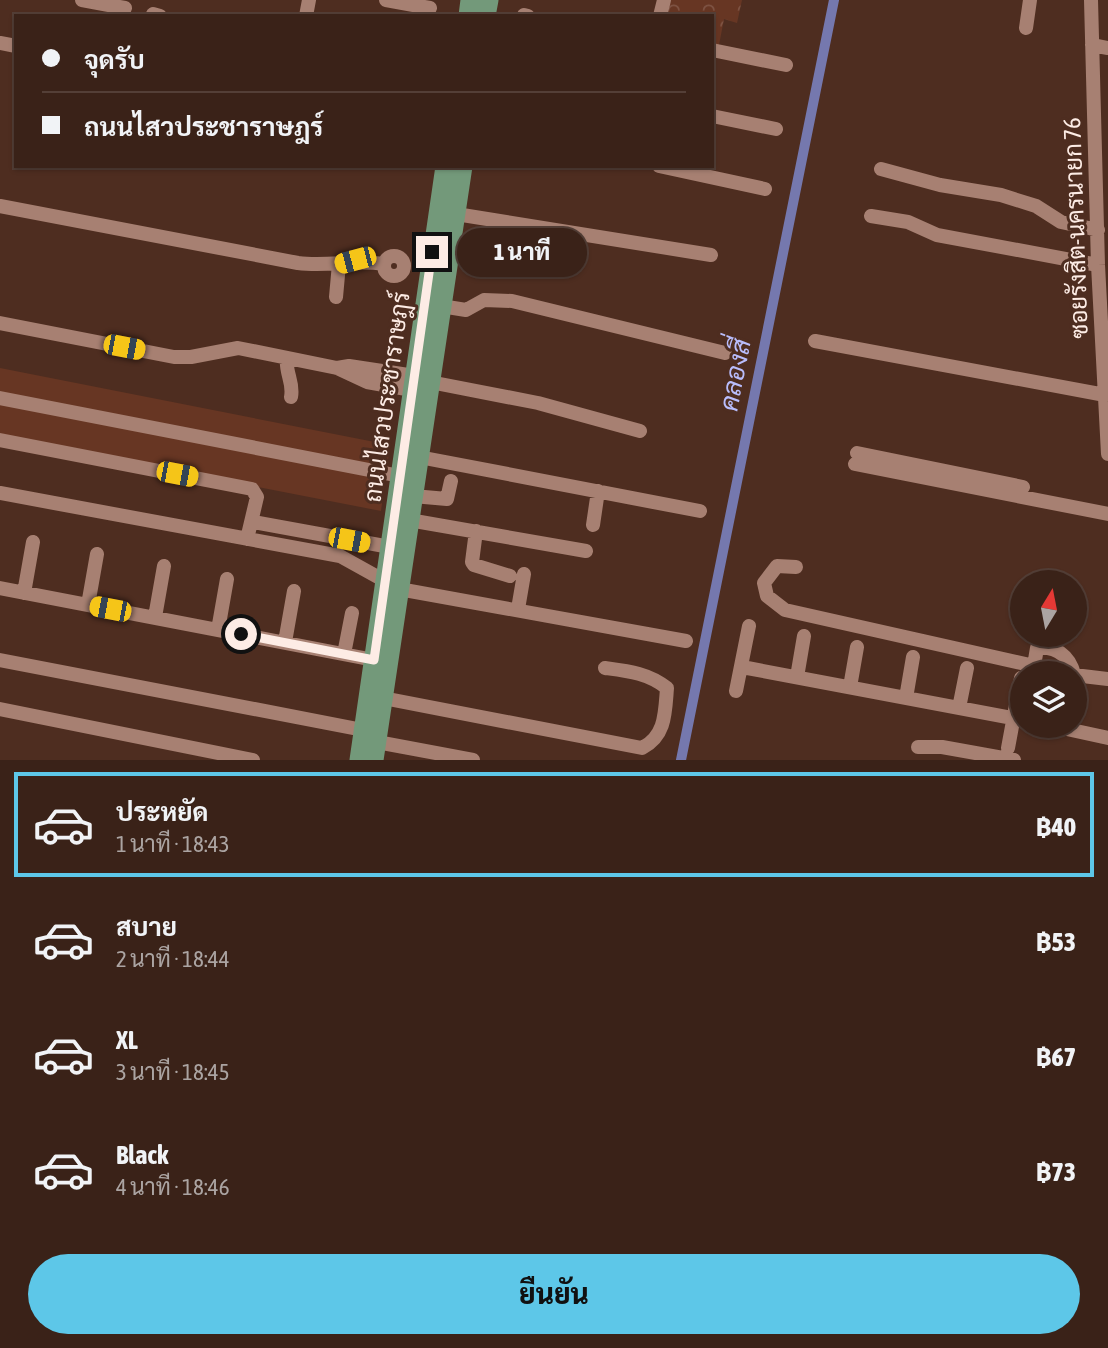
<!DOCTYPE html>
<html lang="th">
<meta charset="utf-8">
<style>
:root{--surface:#3a2218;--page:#412a21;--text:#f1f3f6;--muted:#aba4a2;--line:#543f37;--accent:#5dc7e8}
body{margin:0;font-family:"Asap Condensed",Sarabun,sans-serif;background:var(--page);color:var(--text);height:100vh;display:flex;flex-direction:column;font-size:26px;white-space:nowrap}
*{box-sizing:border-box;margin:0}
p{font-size:23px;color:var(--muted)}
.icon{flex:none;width:38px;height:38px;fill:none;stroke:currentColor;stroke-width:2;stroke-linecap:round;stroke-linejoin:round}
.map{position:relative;height:760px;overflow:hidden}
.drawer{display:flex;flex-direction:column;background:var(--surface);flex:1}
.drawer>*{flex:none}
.hud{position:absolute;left:14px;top:14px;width:700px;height:154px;border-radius:0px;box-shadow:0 2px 5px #0004,0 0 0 2px var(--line);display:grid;align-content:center;height:154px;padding:0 28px;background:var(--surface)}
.needle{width:46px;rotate:10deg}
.controls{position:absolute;left:1010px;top:570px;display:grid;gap:14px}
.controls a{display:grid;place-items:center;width:77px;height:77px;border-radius:50%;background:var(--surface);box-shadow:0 2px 5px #0004,0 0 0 2px var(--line);font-size:35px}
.end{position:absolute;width:32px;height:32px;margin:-16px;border:9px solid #fdece5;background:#111;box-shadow:0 0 0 4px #111}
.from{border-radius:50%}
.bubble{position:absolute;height:49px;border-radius:24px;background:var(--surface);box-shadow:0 2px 5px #0004,0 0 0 2px var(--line);font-size:23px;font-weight:800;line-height:49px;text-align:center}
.car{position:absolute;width:21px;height:42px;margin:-21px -10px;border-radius:9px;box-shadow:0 0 5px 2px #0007;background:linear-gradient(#f5c518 24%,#345 0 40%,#f5c518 0 76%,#345 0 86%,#f5c518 0)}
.hud b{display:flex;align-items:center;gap:24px;height:66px;font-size:26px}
.hud b+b{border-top:2px solid var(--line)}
.hud i{width:18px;height:18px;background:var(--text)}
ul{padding:12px 0 0;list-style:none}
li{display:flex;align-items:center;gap:21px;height:105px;margin:0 14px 10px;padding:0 14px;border:4px solid transparent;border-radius:0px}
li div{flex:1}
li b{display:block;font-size:26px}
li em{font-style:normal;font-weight:800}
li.on{border-color:var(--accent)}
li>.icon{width:63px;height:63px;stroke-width:1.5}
.cta{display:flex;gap:14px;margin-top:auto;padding:14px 28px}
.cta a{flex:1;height:80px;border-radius:42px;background:var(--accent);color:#111;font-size:28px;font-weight:800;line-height:80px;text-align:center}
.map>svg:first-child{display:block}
.grass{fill:#673623}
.park{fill:url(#park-crowns)}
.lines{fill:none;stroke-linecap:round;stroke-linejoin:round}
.canal{stroke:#7578ae;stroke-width:10}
.minor{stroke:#a78072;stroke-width:14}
.major{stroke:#73997a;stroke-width:19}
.route{stroke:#fdece5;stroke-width:9}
.labels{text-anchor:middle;stroke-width:6;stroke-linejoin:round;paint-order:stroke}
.street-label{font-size:24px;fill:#fdece5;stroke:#4e2d20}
.water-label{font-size:26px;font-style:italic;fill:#b9bdfc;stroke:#4e2d20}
</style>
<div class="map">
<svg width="1108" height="760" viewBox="0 0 1108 760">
<defs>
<pattern id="park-crowns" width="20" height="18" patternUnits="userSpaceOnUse" patternTransform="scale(1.75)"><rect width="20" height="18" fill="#673623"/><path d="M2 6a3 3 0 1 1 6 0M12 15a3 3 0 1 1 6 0" fill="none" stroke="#7e5343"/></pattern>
</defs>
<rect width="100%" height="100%" fill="#4e2d20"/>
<!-- grass -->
<path class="grass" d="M0,368L390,445L381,511L0,437Z"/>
<!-- park -->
<path class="park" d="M671,0H742L737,23L724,19L718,50L712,49V16H667Z"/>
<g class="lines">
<!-- canal -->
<path class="canal" d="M681,760L834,0"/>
<!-- minor -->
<path class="minor" d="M82,0L125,8
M386,0L430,8
M1091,0L1098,265L1108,454
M153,14L160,16
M524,15L528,16
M306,16L309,0
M660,16L664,0
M1026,28L1030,0
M0,43L16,46
M1092,45L1108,48
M712,50L786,65
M712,116L776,129
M659,166L765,189
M881,169L940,185L1001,195L1036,206L1061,222L1098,230
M0,206L298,263C328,267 354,259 384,264
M456,214L711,255
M871,216L908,222L937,235L1098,265
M384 266a10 10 0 1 1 20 0a10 10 0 1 1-20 0Z
M336,297L339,264
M441,306L466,310L484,300L512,301L725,353
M0,323L174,357H191L238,348L337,368L367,382L412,390
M815,341L1105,395
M287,358C285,373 294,382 291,397
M337,368L349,366L415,376
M430,382L538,403L640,431
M0,398L400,476
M0,440L252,489L257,497L247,539
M857,453L1023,487
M419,457L700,511
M855,464L1108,514
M0,493L340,556L385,581
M413,496L447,499L451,481
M409,520L586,551
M253,522L390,547
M593,525L598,491
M476,531L472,562L474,565L510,576
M796,567L777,566L764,583L767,596L785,610L1070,674
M0,588L374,660
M399,589L686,641
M24,593L33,542
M88,605L97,554
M518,609L524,574
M155,617L164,566
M218,630L227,579
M285,642L294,591
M344,654L352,613
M0,660L363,730
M1034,666L1037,648C1056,646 1069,655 1074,674
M742,667L1022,720
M1074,675L1108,679
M797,677L804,636
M850,687L857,647
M736,691L749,626
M383,698L642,748C666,736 665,712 667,688C648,673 628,671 605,668
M906,698L913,657
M1074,703L1077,689
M959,708L967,668
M0,709L253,760
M1053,726L1108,738
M377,742L473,760
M918,747H942L1014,760
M1008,748L1021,678"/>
<!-- major -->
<path class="major" d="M468,16L470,0
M486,16L489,0
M359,760L445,166
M374,760L463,166"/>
</g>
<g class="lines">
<!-- route -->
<path class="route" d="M241,634L374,660L432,252"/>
</g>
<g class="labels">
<!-- street labels -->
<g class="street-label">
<text transform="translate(1076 228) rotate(-92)" y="8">ซอยรังสิต-นครนายก 76</text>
<text transform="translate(387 397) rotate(-82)" y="8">ถนนไสวประชาราษฎร์</text>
</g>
<!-- water labels -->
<g class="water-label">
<text transform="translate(735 375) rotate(-79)" y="9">คลองสี่</text>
</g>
</g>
</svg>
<div class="controls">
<a><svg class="needle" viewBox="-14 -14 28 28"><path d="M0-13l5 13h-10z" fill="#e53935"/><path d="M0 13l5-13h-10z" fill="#aba4a2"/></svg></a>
<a><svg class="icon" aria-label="layers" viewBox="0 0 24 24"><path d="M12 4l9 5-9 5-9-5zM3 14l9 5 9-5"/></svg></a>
</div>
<i class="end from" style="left:241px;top:634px"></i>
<i class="end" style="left:432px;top:252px"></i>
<div class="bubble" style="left:457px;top:228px;width:130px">1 นาที</div>
<i class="car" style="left:355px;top:260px;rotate:255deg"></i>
<i class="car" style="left:124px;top:347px;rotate:101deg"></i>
<i class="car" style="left:177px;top:474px;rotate:101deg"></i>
<i class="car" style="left:349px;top:540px;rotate:101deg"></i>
<i class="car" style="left:110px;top:609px;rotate:281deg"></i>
<div class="hud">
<b><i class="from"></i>จุดรับ</b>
<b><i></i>ถนนไสวประชาราษฎร์</b>
</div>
</div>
<section class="drawer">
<ul>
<li class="on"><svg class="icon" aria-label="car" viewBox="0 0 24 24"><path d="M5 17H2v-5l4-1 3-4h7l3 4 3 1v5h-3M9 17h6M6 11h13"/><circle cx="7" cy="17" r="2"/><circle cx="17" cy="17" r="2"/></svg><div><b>ประหยัด</b><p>1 นาที · 18:43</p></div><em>฿40</em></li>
<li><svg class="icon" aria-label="car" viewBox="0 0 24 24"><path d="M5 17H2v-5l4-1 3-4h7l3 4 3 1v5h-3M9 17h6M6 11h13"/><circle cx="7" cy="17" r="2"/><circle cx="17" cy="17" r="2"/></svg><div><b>สบาย</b><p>2 นาที · 18:44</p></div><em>฿53</em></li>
<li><svg class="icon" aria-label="car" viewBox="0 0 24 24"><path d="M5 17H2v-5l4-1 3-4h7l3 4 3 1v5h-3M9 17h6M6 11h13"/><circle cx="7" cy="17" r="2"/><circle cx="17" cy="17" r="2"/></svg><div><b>XL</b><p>3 นาที · 18:45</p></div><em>฿67</em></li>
<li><svg class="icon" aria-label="car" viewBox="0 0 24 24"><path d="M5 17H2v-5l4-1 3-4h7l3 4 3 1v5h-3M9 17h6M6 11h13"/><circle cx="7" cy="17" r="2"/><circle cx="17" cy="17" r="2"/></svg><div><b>Black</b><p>4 นาที · 18:46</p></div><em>฿73</em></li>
</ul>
<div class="cta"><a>ยืนยัน</a></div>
</section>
